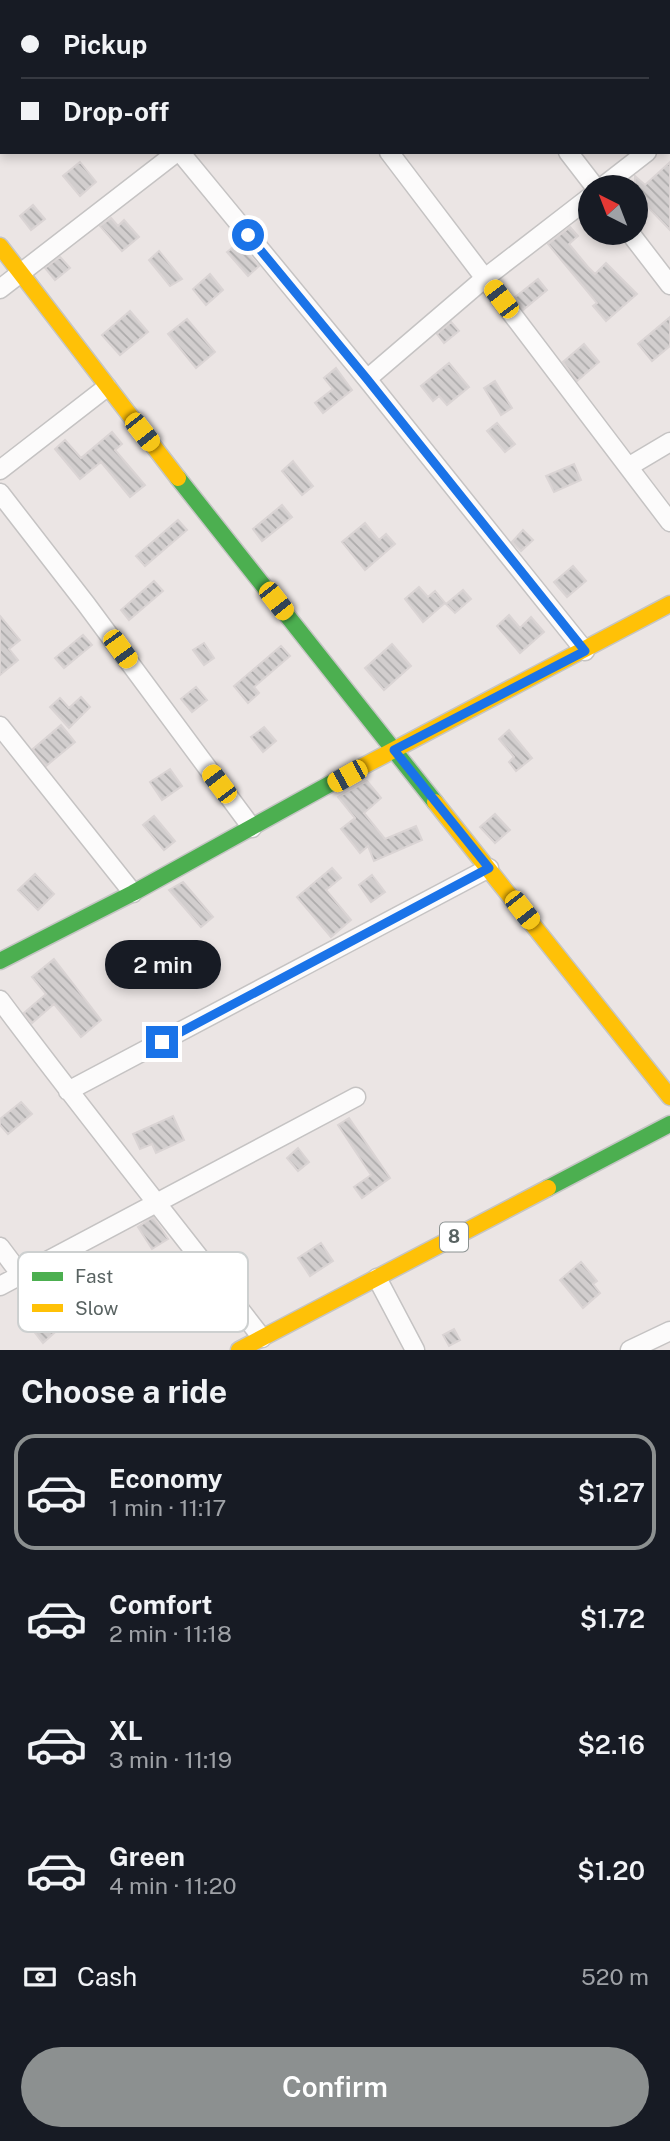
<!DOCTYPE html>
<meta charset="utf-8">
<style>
:root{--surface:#171b24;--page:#20242c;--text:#f1f3f6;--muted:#9ea1a6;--line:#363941;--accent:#8c9090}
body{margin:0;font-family:"Public Sans",sans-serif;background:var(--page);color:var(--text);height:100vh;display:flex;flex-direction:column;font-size:26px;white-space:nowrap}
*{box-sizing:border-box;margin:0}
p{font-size:23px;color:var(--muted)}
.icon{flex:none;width:38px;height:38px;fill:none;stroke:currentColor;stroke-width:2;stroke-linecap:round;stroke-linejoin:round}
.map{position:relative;height:1350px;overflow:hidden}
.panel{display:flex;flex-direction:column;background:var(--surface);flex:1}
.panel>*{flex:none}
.guide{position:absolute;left:0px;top:0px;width:670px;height:154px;box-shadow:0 4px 10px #0003;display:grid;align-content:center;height:154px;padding:0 21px;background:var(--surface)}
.needle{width:46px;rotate:318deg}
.fabs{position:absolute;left:578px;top:175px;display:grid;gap:14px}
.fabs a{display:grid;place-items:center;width:70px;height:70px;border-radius:50%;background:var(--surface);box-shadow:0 4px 10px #0003;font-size:35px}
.end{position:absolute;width:32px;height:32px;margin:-16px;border:9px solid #1a73e8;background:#fff;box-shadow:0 0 0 4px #fff}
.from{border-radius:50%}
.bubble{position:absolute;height:49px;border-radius:24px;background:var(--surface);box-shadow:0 4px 10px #0003;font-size:23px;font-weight:600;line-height:49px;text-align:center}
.car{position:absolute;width:21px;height:42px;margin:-21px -10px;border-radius:9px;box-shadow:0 0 5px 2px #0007;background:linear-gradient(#f5c518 24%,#345 0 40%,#f5c518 0 76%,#345 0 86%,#f5c518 0)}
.guide b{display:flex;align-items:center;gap:24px;height:66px;font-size:26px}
.guide b+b{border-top:2px solid var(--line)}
.guide i{width:18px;height:18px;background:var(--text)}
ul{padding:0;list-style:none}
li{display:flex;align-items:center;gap:21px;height:116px;margin:0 14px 10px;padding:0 7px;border:4px solid transparent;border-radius:21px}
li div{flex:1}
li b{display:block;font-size:26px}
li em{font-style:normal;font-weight:600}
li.active{border-color:var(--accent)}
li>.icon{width:63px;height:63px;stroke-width:1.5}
h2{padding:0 21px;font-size:32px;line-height:84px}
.pay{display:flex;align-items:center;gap:18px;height:77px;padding:0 21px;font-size:26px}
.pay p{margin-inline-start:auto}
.button{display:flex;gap:14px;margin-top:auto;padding:14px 21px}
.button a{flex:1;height:80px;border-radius:42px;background:var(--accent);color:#fff;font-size:28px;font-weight:600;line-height:80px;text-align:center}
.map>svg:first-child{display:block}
.building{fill:url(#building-back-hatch);stroke:#dad4d4;stroke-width:2}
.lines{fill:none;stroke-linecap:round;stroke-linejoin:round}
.street-casing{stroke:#c5c3c3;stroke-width:21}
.fast-casing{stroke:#c5c5c4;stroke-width:19}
.slow-casing{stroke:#c5c5c4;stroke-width:19}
.street{stroke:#fcfbfb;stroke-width:18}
.fast{stroke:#4caf50;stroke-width:16}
.slow{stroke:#ffc107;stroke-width:16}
.route{stroke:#1a73e8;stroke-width:9}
.labels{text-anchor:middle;stroke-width:7;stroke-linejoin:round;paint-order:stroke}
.shield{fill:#fff;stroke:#8b9291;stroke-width:2}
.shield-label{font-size:18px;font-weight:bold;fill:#596362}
.key{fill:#fff;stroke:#cdd0d0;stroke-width:2}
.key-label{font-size:19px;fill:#596362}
</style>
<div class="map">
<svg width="670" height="1350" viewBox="0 0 670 1350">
<defs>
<pattern id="building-back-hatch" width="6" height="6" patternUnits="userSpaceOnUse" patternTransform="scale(1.75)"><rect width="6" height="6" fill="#d2cece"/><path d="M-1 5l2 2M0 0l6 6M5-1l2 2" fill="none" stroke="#adabab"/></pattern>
</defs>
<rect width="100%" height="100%" fill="#ebe5e4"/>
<!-- building -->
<path class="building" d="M80,162L96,182L80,196L63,176Z
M670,162V230L646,205L635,215V176L645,185Z
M33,205L45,219L31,230L20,216Z
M111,218L118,226L124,220L139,237L122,251L100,226Z
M570,227L578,236L569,244L588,267L595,274L606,263L637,294L606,321L593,306L597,303L548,244Z
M238,243L259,266L248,276L227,252Z
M159,251L182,279L170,286L149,260Z
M60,257L70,268L55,280L45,268Z
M210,274L223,290L206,305L193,289Z
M538,279L547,290L523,310L514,298Z
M130,311L148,332L120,355L102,335Z
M670,317V346L652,361L638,344Z
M187,319L215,352L196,368L168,334Z
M451,322L459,331L444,343L437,334Z
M584,344L599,362L577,381L563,362Z
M449,363L469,387L447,405L439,396L433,401L421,386Z
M336,368L352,390L323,413L315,403L333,389L324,378Z
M495,381L512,408L501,415L484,388Z
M497,423L515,444L505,452L487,431Z
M112,432L122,444L115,450L145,485L130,497L101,462L80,479L55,449L65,440L81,458Z
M293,461L313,486L302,495L282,471Z
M574,464L581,480L554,492L546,476Z
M282,505L292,517L262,541L253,529Z
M178,520L187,530L145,566L136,556Z
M365,523L379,540L386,534L395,544L365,570L342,542Z
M523,530L533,540L521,551L512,542Z
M573,566L586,581L567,597L554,582Z
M154,581L163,591L129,620L121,610Z
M419,587L428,597L435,591L445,603L423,622L405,599Z
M463,590L471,599L455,613L446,604Z
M509,615L520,628L531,617L544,632L520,653L497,626Z
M0,616L20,640L9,649L18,660L0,675Z
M83,635L92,645L64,668L55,658Z
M204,643L214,658L204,665L193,650Z
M392,644L411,666L384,690L365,668Z
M281,646L290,656L254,687L259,693L248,703L234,686Z
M196,687L207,700L192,712L181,699Z
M81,697L90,707L69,728L50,707L60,698L69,708Z
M61,725L75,742L46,766L33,749Z
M264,727L276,741L263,752L251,737Z
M509,730L532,758L516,771L509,762L514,757L499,739Z
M170,769L182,786L162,800L150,782Z
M367,781L381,798L364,813L385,839L416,826L422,840L374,861L368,846L360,853L341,829L355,818L338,797Z
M495,814L510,830L495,843L480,827Z
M154,816L175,841L164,850L143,825Z
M332,868L341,878L326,890L351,920L331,937L297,897Z
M35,874L54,894L38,910L18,890Z
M372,875L385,892L371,902L359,885Z
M183,882L213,917L201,927L169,890Z
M190,958L208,978L198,986L181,966Z
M54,959L101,1020L81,1037L54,1004L32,1023L24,1013L46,994L32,977Z
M21,1102L32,1114L8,1134L0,1125V1119Z
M173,1116L184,1140L156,1153L152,1144L140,1149L133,1134Z
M349,1118L390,1178L362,1198L354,1187L371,1175L338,1125Z
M298,1148L309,1162L298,1171L287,1158Z
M153,1217L168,1239L152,1249L138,1227Z
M321,1243L333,1261L310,1276L298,1258Z
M581,1262L597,1281L593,1284L600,1293L583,1308L560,1280Z
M51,1315L62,1326L43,1343L32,1329Z
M454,1329L460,1340L449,1346L443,1335Z"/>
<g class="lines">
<!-- street casing -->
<g class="street-casing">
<path id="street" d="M271,0L272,2
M451,0L452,2
M634,0L635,2
M113,2L115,0
M371,2L373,0
M668,44L670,46
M0,92L2,91
M668,135L670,134
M180,152L367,379L585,651
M389,152L670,522
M568,152L595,187
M602,187L647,152
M630,233L670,285
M0,289L177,152
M367,379L485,278L590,197
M628,467L670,442
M0,470L107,387
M0,493L86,604L252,828
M0,726L133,893
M0,1000C85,1114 175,1225 262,1338
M68,1091L489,868
M0,1247L21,1275
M377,1278L415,1350
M0,1286L356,1097
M630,1350L670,1331"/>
</g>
<!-- fast casing -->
<g class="fast-casing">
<path id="fast" d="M178,478L435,802
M0,961L133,893L337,780
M548,1188L670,1124"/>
</g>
<!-- slow casing -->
<g class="slow-casing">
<path id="slow" d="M0,246L178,478
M337,780L670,604
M435,802L670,1097
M239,1350L548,1188"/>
</g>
<!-- street -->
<use href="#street" class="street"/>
<!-- fast -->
<use href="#fast" class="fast"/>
<!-- slow -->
<use href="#slow" class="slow"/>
</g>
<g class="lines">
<!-- route -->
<path class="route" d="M162,1042L489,868L394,750L585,651L367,379L248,235"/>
</g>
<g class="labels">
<!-- shield labels -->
<rect class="shield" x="440" y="1222.5" width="28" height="29" rx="5"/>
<g class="shield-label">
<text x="454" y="1243">8</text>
</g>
</g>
<!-- legend -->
<rect x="18" y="1252" width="230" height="80" rx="10" class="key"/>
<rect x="32" y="1272" width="31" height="9" fill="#4caf50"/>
<rect x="32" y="1304" width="31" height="8" fill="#ffc107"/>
<g class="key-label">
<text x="75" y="1283">Fast</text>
<text x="75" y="1315">Slow</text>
</g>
</svg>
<div class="fabs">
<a><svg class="needle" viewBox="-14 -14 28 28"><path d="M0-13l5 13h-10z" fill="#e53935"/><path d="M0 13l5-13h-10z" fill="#9ea1a6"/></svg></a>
</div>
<i class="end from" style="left:248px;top:235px"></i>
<i class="end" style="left:162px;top:1042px"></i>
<div class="bubble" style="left:105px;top:940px;width:116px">2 min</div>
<i class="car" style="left:501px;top:299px;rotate:323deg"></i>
<i class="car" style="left:142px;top:432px;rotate:142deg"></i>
<i class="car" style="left:276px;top:601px;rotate:142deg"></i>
<i class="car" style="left:120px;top:649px;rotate:144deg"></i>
<i class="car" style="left:347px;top:776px;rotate:241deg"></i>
<i class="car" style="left:219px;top:784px;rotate:323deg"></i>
<i class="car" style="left:522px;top:910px;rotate:142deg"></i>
<div class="guide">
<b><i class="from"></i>Pickup</b>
<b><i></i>Drop-off</b>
</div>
</div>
<section class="panel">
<h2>Choose a ride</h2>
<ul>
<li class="active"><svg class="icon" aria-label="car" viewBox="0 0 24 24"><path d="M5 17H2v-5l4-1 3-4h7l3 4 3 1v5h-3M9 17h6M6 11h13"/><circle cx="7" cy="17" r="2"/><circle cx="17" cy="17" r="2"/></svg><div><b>Economy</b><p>1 min · 11:17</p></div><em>$1.27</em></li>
<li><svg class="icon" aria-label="car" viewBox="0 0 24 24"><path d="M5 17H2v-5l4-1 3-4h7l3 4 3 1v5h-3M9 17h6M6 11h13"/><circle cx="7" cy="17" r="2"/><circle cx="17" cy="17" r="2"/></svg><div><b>Comfort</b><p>2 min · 11:18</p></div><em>$1.72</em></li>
<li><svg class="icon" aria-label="car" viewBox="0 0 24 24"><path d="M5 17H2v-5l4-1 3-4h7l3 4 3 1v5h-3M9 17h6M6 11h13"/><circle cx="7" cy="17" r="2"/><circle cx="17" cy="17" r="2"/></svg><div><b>XL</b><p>3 min · 11:19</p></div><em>$2.16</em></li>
<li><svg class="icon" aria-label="car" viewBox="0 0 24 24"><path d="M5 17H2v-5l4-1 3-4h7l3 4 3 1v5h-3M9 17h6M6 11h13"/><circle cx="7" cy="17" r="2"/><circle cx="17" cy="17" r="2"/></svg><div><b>Green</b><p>4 min · 11:20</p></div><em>$1.20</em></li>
</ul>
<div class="pay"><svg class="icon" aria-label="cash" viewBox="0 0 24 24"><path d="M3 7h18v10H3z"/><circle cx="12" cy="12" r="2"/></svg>Cash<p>520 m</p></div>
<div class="button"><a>Confirm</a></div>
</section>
